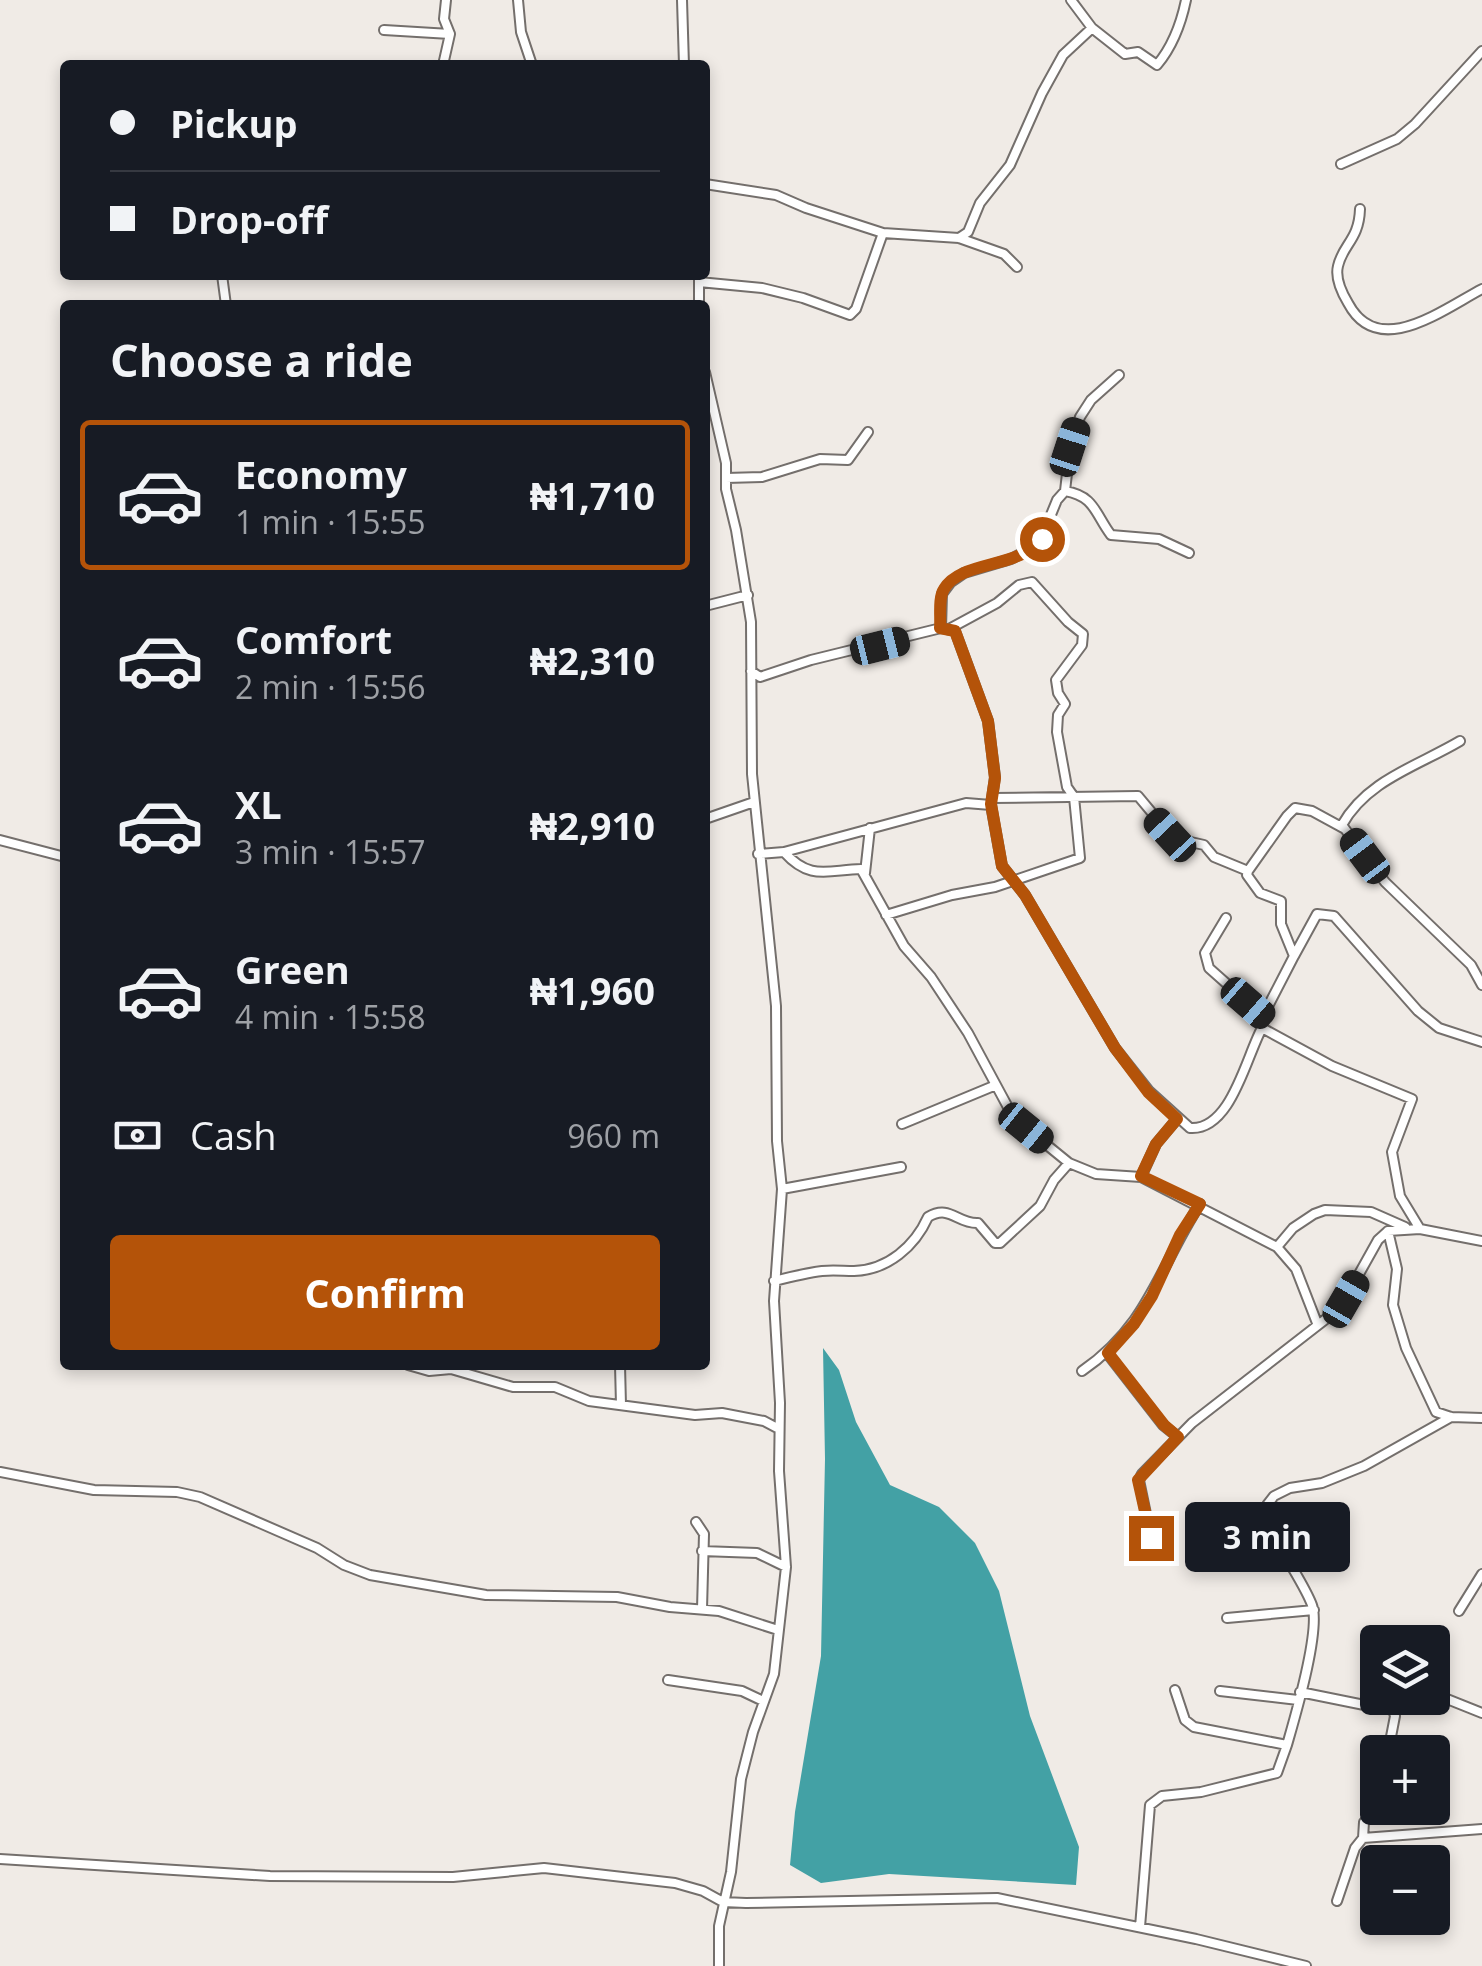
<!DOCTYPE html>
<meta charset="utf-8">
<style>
:root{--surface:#171b24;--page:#20242c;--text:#f1f3f6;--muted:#9ea1a6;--line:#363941;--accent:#b45309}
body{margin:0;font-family:"Open Sans",sans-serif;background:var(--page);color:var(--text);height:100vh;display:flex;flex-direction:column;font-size:38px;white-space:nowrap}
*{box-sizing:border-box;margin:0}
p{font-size:32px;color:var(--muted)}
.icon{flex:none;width:55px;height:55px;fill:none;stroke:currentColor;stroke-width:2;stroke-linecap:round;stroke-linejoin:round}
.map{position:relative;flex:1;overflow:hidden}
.drawer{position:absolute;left:60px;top:300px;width:650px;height:1070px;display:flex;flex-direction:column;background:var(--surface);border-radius:10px;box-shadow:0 5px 15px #0003}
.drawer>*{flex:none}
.top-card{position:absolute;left:60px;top:60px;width:650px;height:220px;border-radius:10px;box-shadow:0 5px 15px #0003;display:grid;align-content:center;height:220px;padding:0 50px;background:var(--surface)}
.controls{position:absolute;left:1360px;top:1625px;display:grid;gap:20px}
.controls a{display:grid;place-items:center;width:90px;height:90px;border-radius:10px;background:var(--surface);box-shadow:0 5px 15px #0003;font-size:50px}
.end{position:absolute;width:45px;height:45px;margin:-22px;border:12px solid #b45309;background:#fff;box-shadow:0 0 0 5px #fff}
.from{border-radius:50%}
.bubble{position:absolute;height:70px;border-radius:10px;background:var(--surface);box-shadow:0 5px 15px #0003;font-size:32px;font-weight:700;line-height:70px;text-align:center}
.car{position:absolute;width:30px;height:60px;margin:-30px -15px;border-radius:12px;box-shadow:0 0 8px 2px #0007;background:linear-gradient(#222 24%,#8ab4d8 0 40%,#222 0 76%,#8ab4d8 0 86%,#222 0)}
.top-card b{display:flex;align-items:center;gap:35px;height:95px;font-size:38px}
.top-card b+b{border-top:2px solid var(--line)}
.top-card i{width:25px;height:25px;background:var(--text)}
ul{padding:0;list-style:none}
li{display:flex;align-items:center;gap:30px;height:150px;margin:0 20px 15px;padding:0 30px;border:5px solid transparent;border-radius:10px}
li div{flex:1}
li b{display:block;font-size:38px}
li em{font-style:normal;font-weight:700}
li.active{border-color:var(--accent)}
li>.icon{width:90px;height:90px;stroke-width:1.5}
h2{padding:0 50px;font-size:45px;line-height:120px}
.pay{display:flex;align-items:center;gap:25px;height:110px;padding:0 50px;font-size:38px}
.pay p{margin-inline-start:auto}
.action{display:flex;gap:20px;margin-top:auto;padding:20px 50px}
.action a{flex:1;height:115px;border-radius:10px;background:var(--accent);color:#fff;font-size:40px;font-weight:700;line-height:115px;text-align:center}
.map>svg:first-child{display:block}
.water{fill:#43a1a5}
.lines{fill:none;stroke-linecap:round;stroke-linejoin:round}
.minor-casing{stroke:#746f6c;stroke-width:12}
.minor{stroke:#fff;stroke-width:8}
.route{stroke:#b45309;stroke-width:12}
</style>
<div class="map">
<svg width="1482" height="1966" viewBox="0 0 1482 1966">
<rect width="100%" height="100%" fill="#f0ebe6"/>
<!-- water -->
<path class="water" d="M823,1348L839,1370L856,1422L890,1485L939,1507L975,1543L999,1591L1030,1716L1079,1847L1076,1885L889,1874L821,1883L790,1865L795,1812L821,1656L825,1459Z"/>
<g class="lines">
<!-- minor casing -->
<g class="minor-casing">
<path id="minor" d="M518,0L521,32L532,65
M682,0L684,65
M1071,0L1092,28L1125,54L1138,52L1157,65C1173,46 1181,24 1186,0
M384,30L450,34
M443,65L450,34L444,19L446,0
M1341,164L1397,139L1415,124L1482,51
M705,184L776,195L806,208L883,233L959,238L1004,254L1017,267
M1360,209C1359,240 1343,244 1338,266C1335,278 1342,293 1348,303C1378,360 1442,310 1482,289
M959,238L968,232L980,203L1010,165L1042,93L1063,55L1092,28
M222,275L226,305
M699,275V305
M699,282L762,288L803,298L850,315L856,309L883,233
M705,372L726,463V489L736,530L751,622L752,774L776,1006L777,1141L782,1189L774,1301L780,1403L779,1471L786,1567L774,1674L753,1732L741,1779L731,1872L719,1926V1966
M726,478L762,477L820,459L848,460L868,432
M1065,491C1095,496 1095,514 1111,535L1159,539L1189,553
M705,606L748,595
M941,628L942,594L951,582L964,573L1011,559L1039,544L1057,500L1065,491L1070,447L1080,417L1091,400L1119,375
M751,671L760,677L811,660L941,628L955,631L988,721L995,777L991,805L1002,866L1025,895L1115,1048L1149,1091L1190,1128C1231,1131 1246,1057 1262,1028L1263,1016L1294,956L1281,924V901L1260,893L1247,875L1248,871
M992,798L1138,796L1173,838L1204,845L1214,857L1248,871
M705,819L754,802
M1345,829L1342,825C1367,780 1418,766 1460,741
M0,840L65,857
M784,852L966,803L991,805
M758,854L784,852C810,881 827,870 861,869L904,946L931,977L968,1033L1010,1111L1026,1128L1069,1163L1096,1174L1141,1177L1277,1247L1296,1269L1317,1323
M1248,871L1287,816L1295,808L1312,811L1345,829L1385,882L1471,965L1482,985
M865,873L870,828
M886,915L952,895L995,887L1080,858L1074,797L1067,787L1057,732L1058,715L1065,704L1058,693L1056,680L1082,645L1083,634L1068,622L1032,582L1019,585L997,603L949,629
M1226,918L1205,953L1209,968L1263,1016
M1294,956L1317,914L1334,916L1418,1011L1439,1028L1482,1042
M1262,1028L1332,1066L1412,1099L1392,1152L1400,1196L1420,1229
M902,1124L996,1085
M1141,1177L1156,1144L1177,1119
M782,1189L901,1167
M1388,1231L1397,1269L1393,1305L1406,1348L1436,1412L1451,1417L1482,1418
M1277,1247L1293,1228L1314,1214L1325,1210L1371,1212L1405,1227
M774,1281C790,1277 806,1273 822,1271C833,1270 843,1271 854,1271C888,1270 915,1246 928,1217C950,1204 957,1224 978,1223L995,1243H1000L1040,1206L1054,1180L1069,1163
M1107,1353L1163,1425L1178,1437
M408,1365L429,1371L451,1369L513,1387H555L589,1401L695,1415L722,1413L764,1421L779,1429
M620,1365L621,1405
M1082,1371C1149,1325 1158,1269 1200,1204
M0,1472L94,1490L177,1492L200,1497L317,1548L344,1565L370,1575L486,1595L617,1597L670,1607L719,1611L778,1630
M696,1522L704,1534L702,1609
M1151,1538L1139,1480L1142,1474L1192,1423L1340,1308L1378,1240L1388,1231L1420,1229L1482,1241
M702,1551L757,1553L786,1567
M1459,1611L1482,1574
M1227,1618L1314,1610
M668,1680L742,1691L763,1701
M1175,1690L1185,1720L1194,1727L1287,1745C1295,1717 1321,1630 1312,1605C1302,1577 1265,1533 1267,1505L1274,1496L1290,1488L1322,1483L1364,1466L1451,1417
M1220,1691L1298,1700
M1300,1692L1384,1709L1394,1698
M1432,1693L1482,1713
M1388,1752L1395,1716L1391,1704
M1363,1838L1364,1822L1376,1812L1378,1804
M0,1859L270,1876L453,1877L544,1868L675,1883L703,1891L723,1902L746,1903L997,1898L1196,1939L1306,1966
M1337,1901L1355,1848L1363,1838L1482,1829
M1140,1927L1150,1805L1162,1796L1201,1792L1277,1773L1287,1745"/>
</g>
<!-- minor -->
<use href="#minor" class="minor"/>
</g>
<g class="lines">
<!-- route -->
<path class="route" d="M1042,539C1019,569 961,560 944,589C938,598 941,617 940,628L955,631L988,721L995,778L991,804L1002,866L1025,895L1115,1048L1148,1092L1177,1119L1156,1144L1141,1176L1200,1204L1180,1235L1152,1296L1134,1324L1108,1353L1164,1425L1178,1437L1138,1480L1151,1538"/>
</g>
</svg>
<div class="controls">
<a><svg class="icon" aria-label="layers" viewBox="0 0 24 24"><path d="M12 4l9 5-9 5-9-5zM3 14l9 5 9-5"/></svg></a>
<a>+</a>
<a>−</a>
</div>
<i class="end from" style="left:1042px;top:539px"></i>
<i class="end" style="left:1151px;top:1538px"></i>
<div class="bubble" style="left:1185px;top:1502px;width:165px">3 min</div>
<i class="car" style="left:1070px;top:447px;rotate:18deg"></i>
<i class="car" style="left:880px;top:646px;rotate:76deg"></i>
<i class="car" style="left:1170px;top:835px;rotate:317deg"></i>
<i class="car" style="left:1365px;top:856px;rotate:323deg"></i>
<i class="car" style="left:1248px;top:1003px;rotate:131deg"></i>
<i class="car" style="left:1026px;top:1128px;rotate:129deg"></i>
<i class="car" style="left:1346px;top:1299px;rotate:30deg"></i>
<div class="top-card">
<b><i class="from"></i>Pickup</b>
<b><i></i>Drop-off</b>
</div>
<section class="drawer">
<h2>Choose a ride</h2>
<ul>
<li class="active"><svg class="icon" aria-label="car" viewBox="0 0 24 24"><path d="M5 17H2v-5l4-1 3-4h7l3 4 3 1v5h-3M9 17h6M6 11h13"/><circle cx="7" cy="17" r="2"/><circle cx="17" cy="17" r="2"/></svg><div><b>Economy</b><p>1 min · 15:55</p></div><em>₦1,710</em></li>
<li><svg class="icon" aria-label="car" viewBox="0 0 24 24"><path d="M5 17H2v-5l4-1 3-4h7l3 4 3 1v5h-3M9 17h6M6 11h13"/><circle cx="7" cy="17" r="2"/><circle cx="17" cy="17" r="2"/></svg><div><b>Comfort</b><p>2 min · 15:56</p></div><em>₦2,310</em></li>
<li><svg class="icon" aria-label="car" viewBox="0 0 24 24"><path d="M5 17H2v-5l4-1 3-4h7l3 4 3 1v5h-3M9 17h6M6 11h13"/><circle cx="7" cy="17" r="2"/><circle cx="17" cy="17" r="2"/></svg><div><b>XL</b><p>3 min · 15:57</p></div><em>₦2,910</em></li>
<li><svg class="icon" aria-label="car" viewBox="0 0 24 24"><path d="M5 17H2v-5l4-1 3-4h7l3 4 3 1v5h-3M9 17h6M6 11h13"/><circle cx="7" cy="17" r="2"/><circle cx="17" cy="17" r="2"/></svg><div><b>Green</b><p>4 min · 15:58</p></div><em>₦1,960</em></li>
</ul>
<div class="pay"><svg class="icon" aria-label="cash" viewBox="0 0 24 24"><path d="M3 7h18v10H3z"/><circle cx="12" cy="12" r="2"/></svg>Cash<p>960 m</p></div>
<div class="action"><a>Confirm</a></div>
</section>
</div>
